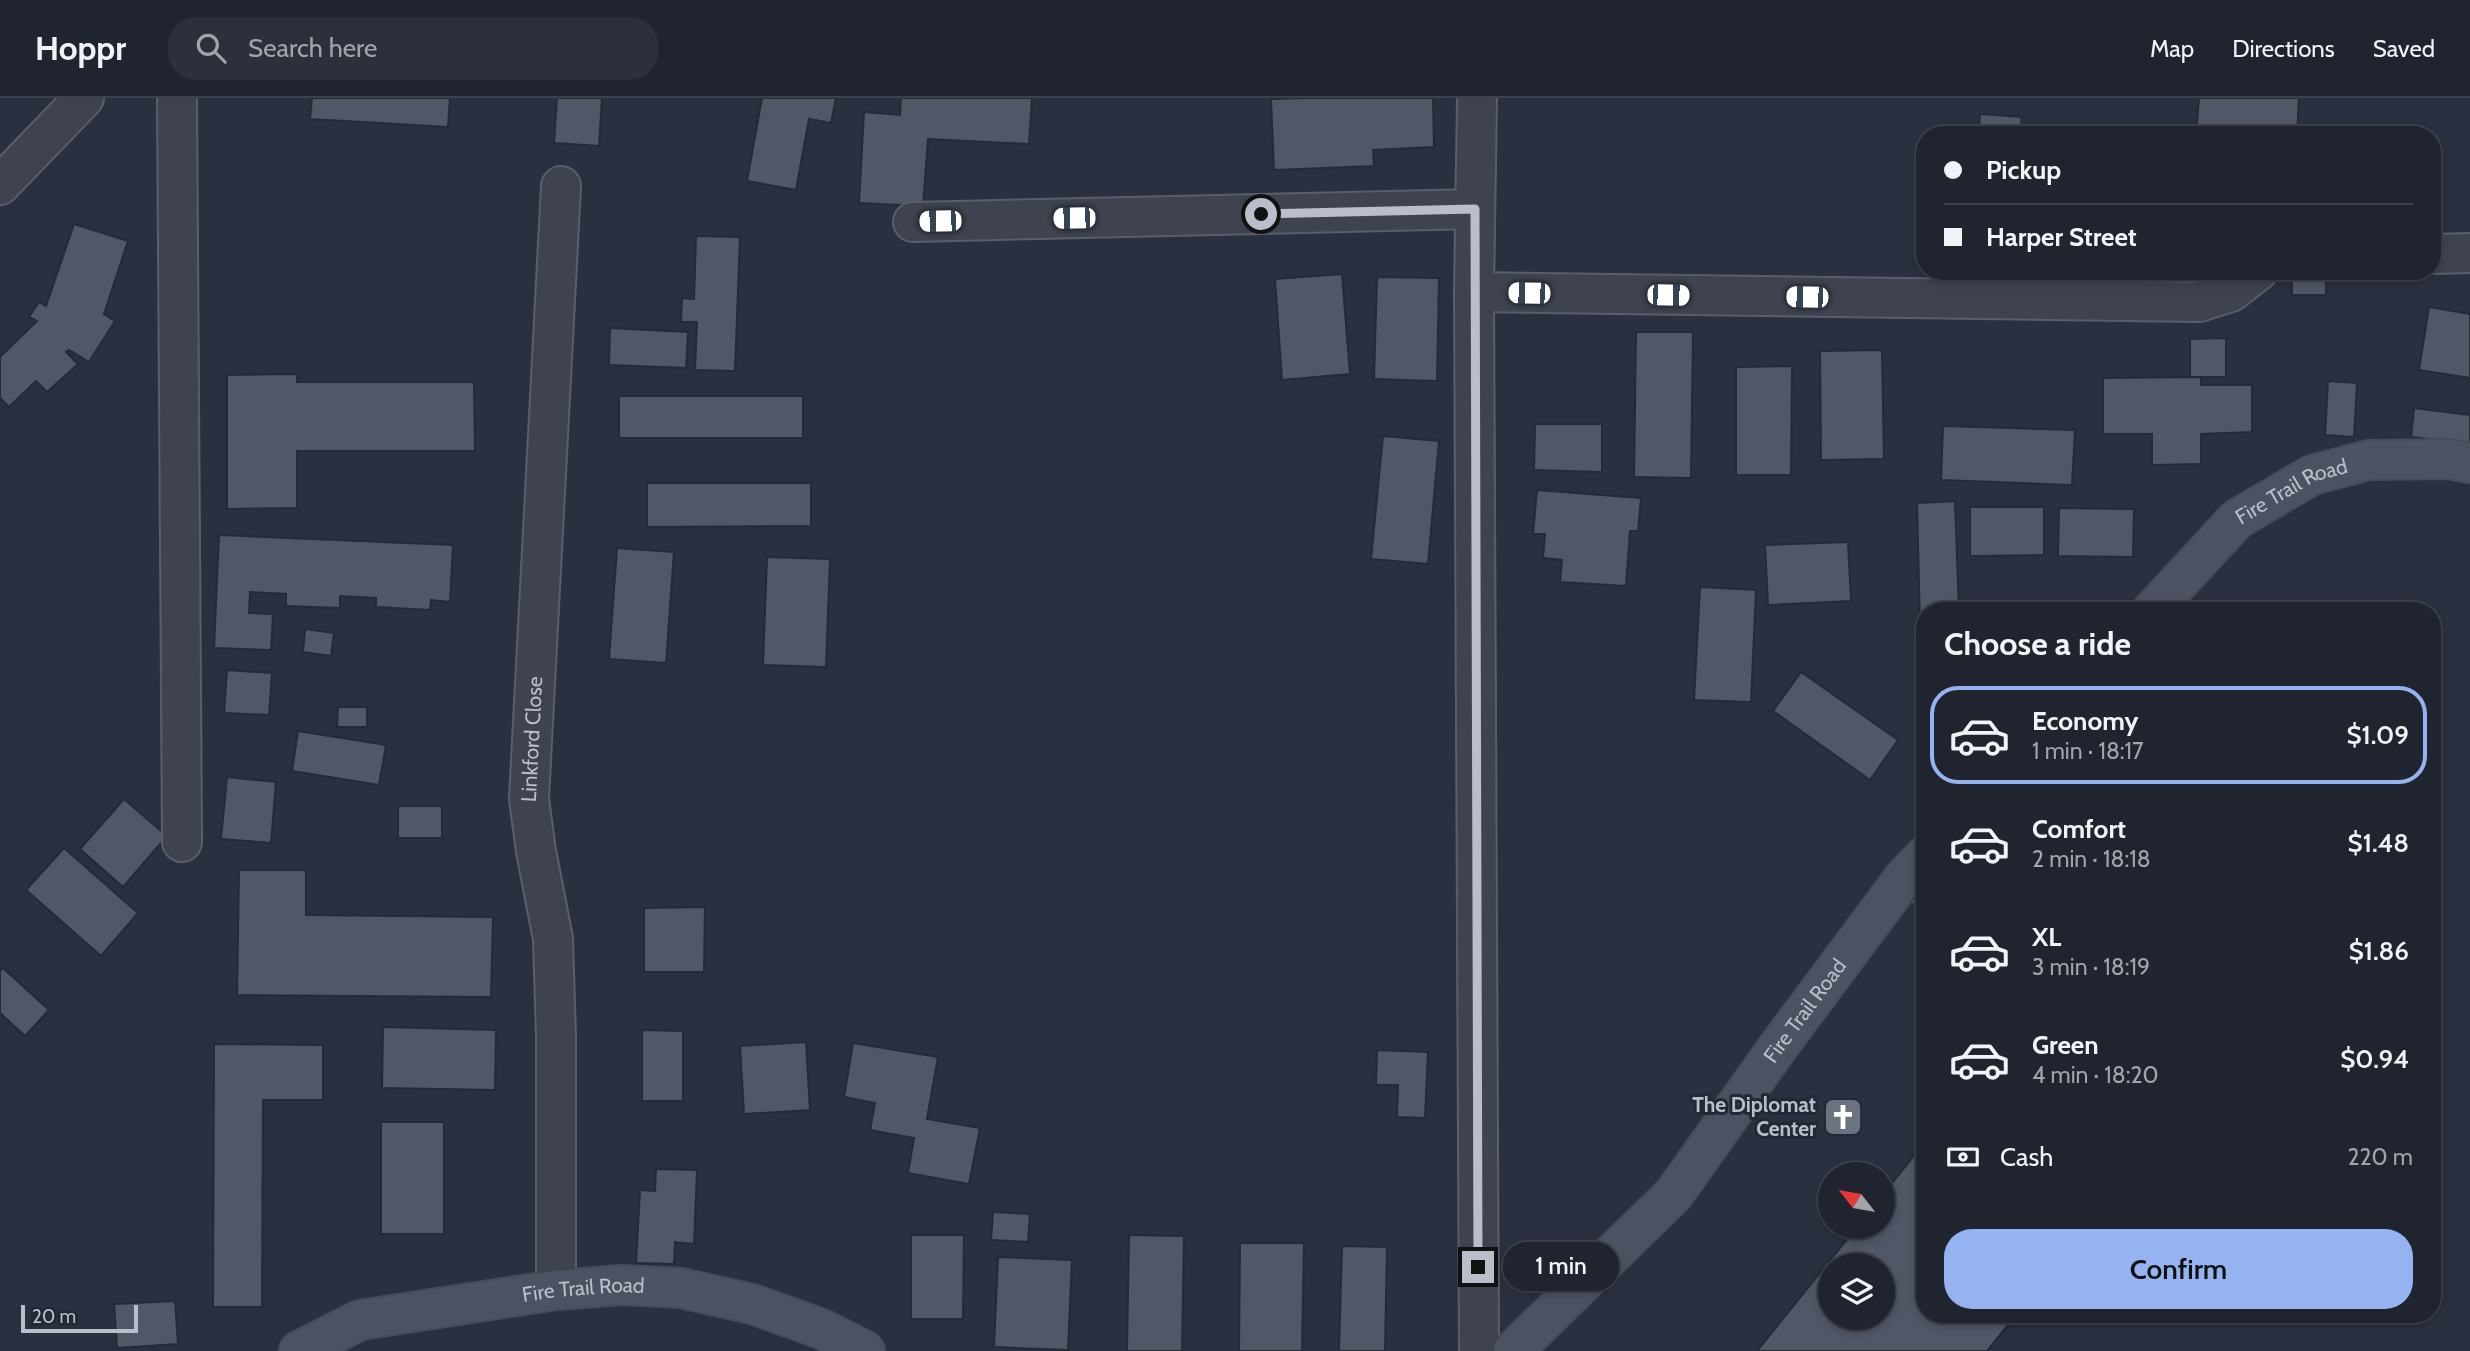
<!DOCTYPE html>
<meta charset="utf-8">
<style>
:root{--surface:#20242f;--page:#2d303b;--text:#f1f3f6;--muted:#a2a4aa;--line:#3d414b;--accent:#95b2f1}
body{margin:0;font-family:Cabin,sans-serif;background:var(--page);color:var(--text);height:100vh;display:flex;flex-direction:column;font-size:26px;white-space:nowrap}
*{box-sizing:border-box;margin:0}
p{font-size:23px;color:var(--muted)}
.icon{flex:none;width:38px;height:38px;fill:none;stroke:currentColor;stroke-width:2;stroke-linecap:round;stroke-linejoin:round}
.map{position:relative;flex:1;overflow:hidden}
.side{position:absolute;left:1916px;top:504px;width:525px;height:721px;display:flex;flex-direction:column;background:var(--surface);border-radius:28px;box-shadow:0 4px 10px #0003,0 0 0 2px var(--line)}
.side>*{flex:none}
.guide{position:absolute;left:1916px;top:28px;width:525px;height:154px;border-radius:28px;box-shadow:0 4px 10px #0003,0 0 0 2px var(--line);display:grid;align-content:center;height:154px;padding:0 28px;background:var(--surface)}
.needle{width:46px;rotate:301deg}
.controls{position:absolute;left:1818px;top:1064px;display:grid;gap:14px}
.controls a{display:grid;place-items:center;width:77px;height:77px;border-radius:50%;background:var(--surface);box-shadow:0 4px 10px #0003,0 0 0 2px var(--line);font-size:35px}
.scale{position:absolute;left:21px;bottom:18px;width:117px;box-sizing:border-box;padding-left:7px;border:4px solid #babeca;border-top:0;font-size:19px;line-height:24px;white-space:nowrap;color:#babeca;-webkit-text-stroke:5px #222835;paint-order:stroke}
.end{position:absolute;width:32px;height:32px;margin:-16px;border:9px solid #babeca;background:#111;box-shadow:0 0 0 4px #111}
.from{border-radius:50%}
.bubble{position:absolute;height:49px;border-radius:24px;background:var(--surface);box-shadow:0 4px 10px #0003,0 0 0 2px var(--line);font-size:23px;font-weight:600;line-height:49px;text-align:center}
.car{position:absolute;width:21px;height:42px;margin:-21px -10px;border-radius:9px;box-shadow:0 0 5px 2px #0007;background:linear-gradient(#fff 24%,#345 0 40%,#fff 0 76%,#345 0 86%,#fff 0)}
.guide b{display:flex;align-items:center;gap:24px;height:66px;font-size:26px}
.guide b+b{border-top:2px solid var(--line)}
.guide i{width:18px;height:18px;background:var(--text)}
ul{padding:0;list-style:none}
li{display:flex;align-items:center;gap:21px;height:98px;margin:0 14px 10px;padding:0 14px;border:4px solid transparent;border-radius:28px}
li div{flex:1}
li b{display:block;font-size:26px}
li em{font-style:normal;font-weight:600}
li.on{border-color:var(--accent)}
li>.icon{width:63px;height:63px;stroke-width:1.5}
h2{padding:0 28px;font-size:32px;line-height:84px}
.pay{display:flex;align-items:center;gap:18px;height:77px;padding:0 28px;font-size:26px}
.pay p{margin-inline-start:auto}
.action{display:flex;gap:14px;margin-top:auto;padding:14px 28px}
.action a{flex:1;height:80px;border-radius:28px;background:var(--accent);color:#111;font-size:28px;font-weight:600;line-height:80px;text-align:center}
header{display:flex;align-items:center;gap:42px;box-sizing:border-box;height:98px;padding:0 35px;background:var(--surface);border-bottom:2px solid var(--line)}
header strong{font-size:33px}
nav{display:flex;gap:38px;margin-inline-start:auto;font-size:24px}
.search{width:490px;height:63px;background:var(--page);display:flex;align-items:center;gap:18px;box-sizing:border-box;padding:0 24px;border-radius:28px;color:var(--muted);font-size:26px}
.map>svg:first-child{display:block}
.building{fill:#505767;stroke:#242a37;stroke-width:2;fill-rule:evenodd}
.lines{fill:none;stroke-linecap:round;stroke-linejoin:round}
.lane-casing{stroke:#585e6a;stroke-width:23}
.street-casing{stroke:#585e6a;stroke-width:42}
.secondary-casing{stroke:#474c59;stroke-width:42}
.lane{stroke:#3e434f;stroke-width:19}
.street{stroke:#3e434f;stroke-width:38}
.secondary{stroke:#4c5262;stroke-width:38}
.route{stroke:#babeca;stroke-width:9}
.labels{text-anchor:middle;stroke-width:6;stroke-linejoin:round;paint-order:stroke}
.street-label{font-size:21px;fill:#babeca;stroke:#222835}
.poi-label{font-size:21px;font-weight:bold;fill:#babeca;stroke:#222835;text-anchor:end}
</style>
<header>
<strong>Hoppr</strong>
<div class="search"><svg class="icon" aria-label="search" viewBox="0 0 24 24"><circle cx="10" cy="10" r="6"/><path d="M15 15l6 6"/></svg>Search here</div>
<nav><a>Map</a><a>Directions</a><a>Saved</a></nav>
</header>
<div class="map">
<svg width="2470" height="1253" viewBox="0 0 2470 1253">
<rect width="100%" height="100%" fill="#2a303f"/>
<!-- building -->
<path class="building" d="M312,0H450L448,29L310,21Z
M557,0H602L599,48L554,45Z
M762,0H836L831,25L809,21L796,92L747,83Z
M901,0H1032L1029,46L928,41L923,108L859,105L864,14L900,17Z
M1308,0H1433L1434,49L1373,52L1374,68L1274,72L1271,1Z
M2199,0H2299L2297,37H2196Z
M1980,16L2022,19L2020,34L2059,37H1979Z
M2139,27L2191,31V37H2138Z
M74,126L128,143L104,216L115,223L89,264L69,252L66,254L78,266L47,294L36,283L9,309L0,300V259L37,223L29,219L39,204L46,208Z
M696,138L740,139L735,273L695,272L697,224H681L682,200L694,201Z
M1342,176L1350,276L1282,282L1275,181Z
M1377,179L1439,180L1437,283L1374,281Z
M2326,179V197H2292V180Z
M2429,209L2470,216V280L2419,272Z
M610,230L688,234L686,270L609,267Z
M1636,234H1693L1691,380L1634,379Z
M2226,240V279H2190V241Z
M1882,252L1884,361L1821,362L1820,253Z
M1792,268L1791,377H1736V269Z
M297,276V284H474L475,353H297V410L227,411V277Z
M2201,279V287H2252V334L2201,336V366L2152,367V336H2103V280Z
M2328,283L2357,285L2354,339L2325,337Z
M619,298H803V340H619Z
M2414,310L2470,317V346L2411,339Z
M1535,326H1602V374L1534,372Z
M1943,328L2075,332L2072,387L1941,382Z
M1383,338L1439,343L1428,466L1371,461Z
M647,385H811V428L647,429Z
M1537,392L1641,400L1638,433H1630L1626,488L1560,484L1562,462L1543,460L1545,436H1533Z
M1955,403L1959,513H1925V527L1920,528L1917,405Z
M1970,409H2044V457L1970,458Z
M2059,410L2134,411L2133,459L2058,458Z
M219,437L453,447L450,504L431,502L430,512L376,509V500L340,498V510L286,508V496L250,494L249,515L273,516L271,552L214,550Z
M1848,444L1851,503L1768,507L1765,447Z
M617,450L674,454L666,565L609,561Z
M767,459L830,461L826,569L763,567Z
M1700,489L1756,492L1751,604L1694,602Z
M305,531L334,535L331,558L303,554Z
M227,572L272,575L269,617L224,615Z
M1801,574L1898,642L1870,682L1773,613Z
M338,609H367V629H337Z
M298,633L386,647L379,687L292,673Z
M227,679L276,684L271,745L221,741Z
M124,701L167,738L123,789L80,751Z
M398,708H442V740H398Z
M64,750L138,815L101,858L26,792Z
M239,772H306V817L493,819L491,899L237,897Z
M705,809L704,874H644V810Z
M3,870L49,912L25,938L0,915V873Z
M383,929L496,932L495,992L382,990Z
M642,932L683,933V1003H642Z
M806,944L810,1012L744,1016L740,948Z
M853,945L938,959L927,1021L980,1030L969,1086L908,1075L914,1040L870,1032L875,1005L844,999Z
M214,946L323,947V1002H263L262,1209H213Z
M1377,952L1428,954L1425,1020L1397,1019L1398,987H1376Z
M381,1024H444V1136H381Z
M1925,1044V1216H2017L1987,1253H1757L1857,1129H1883V1096ZM1830,1167H1883V1220H1830Z
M656,1071L697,1072L694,1146L675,1144L674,1166L636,1165L640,1092L655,1093Z
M993,1114L1030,1116L1028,1144L991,1142Z
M911,1137H964L963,1221H911Z
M1129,1137L1184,1138L1182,1253H1127Z
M1240,1145H1304L1302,1253H1239Z
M1342,1148L1387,1149L1385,1253H1339Z
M998,1159L1072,1162L1068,1252L994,1249Z
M175,1203L178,1246L117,1250L114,1206Z"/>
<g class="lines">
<!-- lane casing -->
<g class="lane-casing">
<path id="lane" d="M1903,781L1925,800"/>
</g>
<!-- street casing -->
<g class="street-casing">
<g id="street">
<path d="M177,0L182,744"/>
<path d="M1477,0L1474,194L1479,1253"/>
<path d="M0,87L84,0"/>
<path d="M913,124L1475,111"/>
<path d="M2432,156L2470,155"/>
<path d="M1474,194L2199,204L2231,194L2258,173"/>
<path id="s1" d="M556,1192V939L553,841L536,753L529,701L561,88"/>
</g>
</g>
<!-- secondary casing -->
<g class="secondary-casing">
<g id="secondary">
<path id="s2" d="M2152,513L2237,421L2312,377L2369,362L2449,361L2470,365"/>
<path id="s3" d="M299,1253L360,1222L556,1192L622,1187L681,1190L752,1206L822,1231L865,1253"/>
<path id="s4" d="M1513,1253L1674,1096L1778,949L1903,781L1925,758"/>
</g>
</g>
<!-- lane -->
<use href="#lane" class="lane"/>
<!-- street -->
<use href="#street" class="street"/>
<!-- secondary -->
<use href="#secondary" class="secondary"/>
</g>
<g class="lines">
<!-- route -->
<path class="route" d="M1261,116L1475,111L1478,1169"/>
</g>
<!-- icons -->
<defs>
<g id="church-square" transform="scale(2.0125)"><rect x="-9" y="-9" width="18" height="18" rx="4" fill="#6b7280" stroke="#222835"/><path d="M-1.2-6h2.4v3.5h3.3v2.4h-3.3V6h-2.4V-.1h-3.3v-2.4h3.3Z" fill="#fff"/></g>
</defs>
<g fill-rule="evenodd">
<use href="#church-square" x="1843" y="1019"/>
</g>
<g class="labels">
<!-- street labels -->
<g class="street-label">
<text dy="7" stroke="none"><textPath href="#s2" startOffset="187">Fire Trail Road</textPath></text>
<text dy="7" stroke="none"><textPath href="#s1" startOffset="553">Linkford Close</textPath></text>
<text dy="7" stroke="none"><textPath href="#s4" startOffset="450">Fire Trail Road</textPath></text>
<text dy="7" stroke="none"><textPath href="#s3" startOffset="294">Fire Trail Road</textPath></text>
</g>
<!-- poi labels -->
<g class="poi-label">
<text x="1816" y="1014">The Diplomat<tspan x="1816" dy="24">Center</tspan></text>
</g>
</g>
</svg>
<div class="controls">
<a><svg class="needle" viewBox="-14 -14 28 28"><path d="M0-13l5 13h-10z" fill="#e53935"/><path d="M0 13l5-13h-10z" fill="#a2a4aa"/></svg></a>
<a><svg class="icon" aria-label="layers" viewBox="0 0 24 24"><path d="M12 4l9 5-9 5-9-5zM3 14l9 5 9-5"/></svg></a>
</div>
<div class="scale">20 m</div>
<i class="end from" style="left:1261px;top:116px"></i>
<i class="end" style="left:1478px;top:1169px"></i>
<div class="bubble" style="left:1503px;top:1144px;width:116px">1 min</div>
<i class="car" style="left:1074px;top:120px;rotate:269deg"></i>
<i class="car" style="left:940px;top:123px;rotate:269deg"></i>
<i class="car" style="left:1529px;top:195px;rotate:271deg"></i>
<i class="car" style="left:1668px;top:197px;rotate:91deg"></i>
<i class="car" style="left:1807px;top:199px;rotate:271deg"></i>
<div class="guide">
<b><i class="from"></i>Pickup</b>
<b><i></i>Harper Street</b>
</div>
<section class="side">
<h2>Choose a ride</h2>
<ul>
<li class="on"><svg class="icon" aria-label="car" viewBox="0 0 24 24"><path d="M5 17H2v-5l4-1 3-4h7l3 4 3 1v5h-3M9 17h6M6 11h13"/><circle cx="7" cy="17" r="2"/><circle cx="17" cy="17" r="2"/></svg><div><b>Economy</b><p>1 min · 18:17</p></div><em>$1.09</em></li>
<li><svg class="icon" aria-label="car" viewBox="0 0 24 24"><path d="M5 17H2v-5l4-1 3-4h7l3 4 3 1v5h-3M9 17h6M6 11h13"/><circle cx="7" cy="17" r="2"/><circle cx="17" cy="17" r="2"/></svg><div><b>Comfort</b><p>2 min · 18:18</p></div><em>$1.48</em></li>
<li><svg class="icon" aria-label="car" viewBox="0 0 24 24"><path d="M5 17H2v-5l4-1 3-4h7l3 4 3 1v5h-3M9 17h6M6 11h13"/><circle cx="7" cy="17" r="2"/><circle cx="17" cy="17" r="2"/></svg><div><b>XL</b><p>3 min · 18:19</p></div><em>$1.86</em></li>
<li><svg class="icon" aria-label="car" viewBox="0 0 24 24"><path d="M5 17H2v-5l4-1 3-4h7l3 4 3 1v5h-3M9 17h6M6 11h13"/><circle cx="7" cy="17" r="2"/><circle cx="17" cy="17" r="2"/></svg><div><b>Green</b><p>4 min · 18:20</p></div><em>$0.94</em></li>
</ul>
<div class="pay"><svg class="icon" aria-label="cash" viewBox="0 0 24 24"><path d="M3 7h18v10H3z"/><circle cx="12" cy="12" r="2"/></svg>Cash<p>220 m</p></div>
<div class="action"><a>Confirm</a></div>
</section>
</div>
